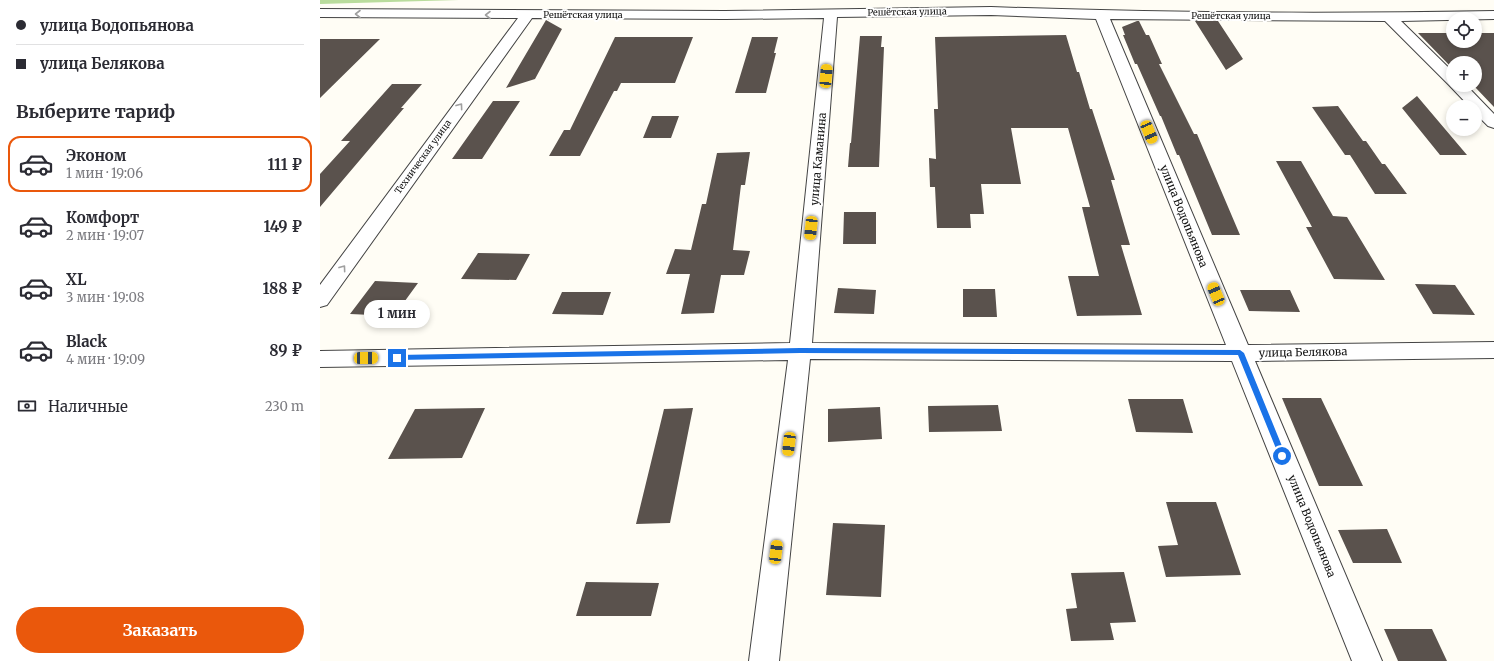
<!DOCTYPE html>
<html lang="ru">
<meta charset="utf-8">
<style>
:root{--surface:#fff;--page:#f7f7f7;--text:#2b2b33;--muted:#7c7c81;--line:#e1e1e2;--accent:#ea580c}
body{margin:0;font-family:Merriweather,serif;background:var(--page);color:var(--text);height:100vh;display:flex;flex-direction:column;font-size:15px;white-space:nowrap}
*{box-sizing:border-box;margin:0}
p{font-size:13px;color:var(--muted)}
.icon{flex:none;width:22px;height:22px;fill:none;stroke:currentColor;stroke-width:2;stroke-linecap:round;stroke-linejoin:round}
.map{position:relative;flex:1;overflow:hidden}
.details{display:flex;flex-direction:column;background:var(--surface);width:320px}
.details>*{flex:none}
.banner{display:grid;align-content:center;height:88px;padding:0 16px;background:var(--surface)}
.controls{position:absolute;left:1126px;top:12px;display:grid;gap:8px}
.controls a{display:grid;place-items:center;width:36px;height:36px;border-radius:50%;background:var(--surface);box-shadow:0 2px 6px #0003;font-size:20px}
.end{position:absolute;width:18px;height:18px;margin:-9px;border:5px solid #1a73e8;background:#fff;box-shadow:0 0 0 2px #fff}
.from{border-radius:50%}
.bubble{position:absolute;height:28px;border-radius:14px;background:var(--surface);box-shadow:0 2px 6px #0003;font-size:13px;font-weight:700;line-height:28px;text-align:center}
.car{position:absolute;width:12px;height:24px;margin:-12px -6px;border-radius:5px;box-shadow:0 0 3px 1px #0007;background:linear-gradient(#f5c518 24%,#345 0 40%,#f5c518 0 76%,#345 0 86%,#f5c518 0)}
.banner b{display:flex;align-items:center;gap:14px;height:38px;font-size:15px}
.banner b+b{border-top:1px solid var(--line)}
.banner i{width:10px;height:10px;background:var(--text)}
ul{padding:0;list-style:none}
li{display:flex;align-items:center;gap:12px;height:56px;margin:0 8px 6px;padding:0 8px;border:2px solid transparent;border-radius:12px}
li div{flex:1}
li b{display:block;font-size:15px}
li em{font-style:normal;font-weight:700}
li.current{border-color:var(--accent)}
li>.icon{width:36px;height:36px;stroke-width:1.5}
h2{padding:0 16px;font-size:18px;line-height:48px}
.pay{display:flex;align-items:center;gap:10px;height:44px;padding:0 16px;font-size:15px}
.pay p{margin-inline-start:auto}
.cta{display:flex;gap:8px;margin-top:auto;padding:8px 16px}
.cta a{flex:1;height:46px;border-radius:24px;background:var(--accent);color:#fff;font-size:16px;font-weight:700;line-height:46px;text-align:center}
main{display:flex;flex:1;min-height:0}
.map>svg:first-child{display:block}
.forest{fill:#b9dc9c}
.building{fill:#5a524d}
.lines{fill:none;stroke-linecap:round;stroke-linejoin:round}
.minor-casing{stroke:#444;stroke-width:2}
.minor{fill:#fff;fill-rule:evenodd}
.oneway{stroke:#a0a0a0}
.route{fill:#1a73e8}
.labels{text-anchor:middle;stroke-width:4;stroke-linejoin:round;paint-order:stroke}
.far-street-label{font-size:9px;fill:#111;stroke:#fff}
.street-label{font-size:11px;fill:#111;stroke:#fff}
</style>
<main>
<section class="details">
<div class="banner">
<b><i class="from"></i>улица Водопьянова</b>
<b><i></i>улица Белякова</b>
</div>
<h2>Выберите тариф</h2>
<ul>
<li class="current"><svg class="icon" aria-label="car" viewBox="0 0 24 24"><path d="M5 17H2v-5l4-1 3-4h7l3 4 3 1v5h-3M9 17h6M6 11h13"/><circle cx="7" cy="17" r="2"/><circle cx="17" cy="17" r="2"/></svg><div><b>Эконом</b><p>1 мин · 19:06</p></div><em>111 ₽</em></li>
<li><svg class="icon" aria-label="car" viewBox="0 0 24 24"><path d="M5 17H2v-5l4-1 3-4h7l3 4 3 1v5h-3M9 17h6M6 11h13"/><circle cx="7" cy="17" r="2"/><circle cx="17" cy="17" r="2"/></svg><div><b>Комфорт</b><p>2 мин · 19:07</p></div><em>149 ₽</em></li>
<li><svg class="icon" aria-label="car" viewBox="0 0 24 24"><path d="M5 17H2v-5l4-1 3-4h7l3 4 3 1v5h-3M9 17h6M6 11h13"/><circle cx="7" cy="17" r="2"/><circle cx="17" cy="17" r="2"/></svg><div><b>XL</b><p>3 мин · 19:08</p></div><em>188 ₽</em></li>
<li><svg class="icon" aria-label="car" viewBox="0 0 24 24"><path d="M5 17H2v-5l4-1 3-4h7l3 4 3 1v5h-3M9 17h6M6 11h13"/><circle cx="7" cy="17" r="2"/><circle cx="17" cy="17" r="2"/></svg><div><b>Black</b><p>4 мин · 19:09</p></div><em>89 ₽</em></li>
</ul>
<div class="pay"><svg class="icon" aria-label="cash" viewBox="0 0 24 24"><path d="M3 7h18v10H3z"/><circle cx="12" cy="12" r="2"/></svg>Наличные<p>230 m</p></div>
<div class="cta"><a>Заказать</a></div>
</section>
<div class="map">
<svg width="1174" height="661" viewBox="0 0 1174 661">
<rect width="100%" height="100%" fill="#fffdf5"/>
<!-- forest -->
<path class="forest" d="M0,0H139L0,4Z"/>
<!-- building -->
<path class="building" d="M226,20L242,29L215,79L186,88Z
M817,21H819L826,35H829L842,64H839L874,134H877L920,235H892L859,155H857L841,116H840L817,64H815L803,35H805L802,27Z
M875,21H898L923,59L906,70Z
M1098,33H1133V41H1155V33H1174V107L1155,87H1151L1148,85H1155V63H1133V69Z
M746,35L757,72H759L770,109H772L795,180H791L810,245H801L822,315L757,316L748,276H779L762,207H770L748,128H691L701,184H661L664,214H650L651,228H617L615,187H610L609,158L616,159L614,109H618L615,37Z
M540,36H562L561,47H564L559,167H528L530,143H531Z
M295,37H373L355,83H301L297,91H294L260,156H229L244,130H250Z
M432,37H458L454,53H456L446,93H415Z
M0,39H60L0,98Z
M72,84H102L81,108H84L0,207V174L30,141H21Z
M1097,96L1147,155H1120L1082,108Z
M173,101H200L162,159H132Z
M1018,106L1043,141H1046L1062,164H1065L1087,194H1055L1030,155H1025L992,107Z
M332,116H359L351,138H323Z
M430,152L425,185H421L413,250L430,251L424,275H401L394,313L361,314L370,274H346L355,249L371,250L382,204H386L397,153Z
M956,161H981L1013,216L1027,217L1065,280L1014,279L986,227H992Z
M524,212H556V244H523Z
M158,253L210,254L196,280L141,279Z
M55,281L98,283L74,316L30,314Z
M1095,284L1135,285L1155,315L1113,314Z
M518,288L556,290L554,314L514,313Z
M643,289H675L677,317H643Z
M920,290H970L980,312L929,311Z
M242,292H291L283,315L232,314Z
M962,398H1001L1043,486H999Z
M808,399H863L873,433L816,432Z
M678,405L682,431L609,432L608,406Z
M560,407L562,439L508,442V409Z
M165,408L142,458L68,459L95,409Z
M373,408L350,523L316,524L344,409Z
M846,502H896L921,575L846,577L838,546L858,545Z
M513,523L565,525L561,597L506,595Z
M1067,529L1082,563H1033L1018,530Z
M804,572L816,622L790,623L794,640L751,641L746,609L757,608L751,573Z
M266,582L339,583L331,616H256Z
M1064,629H1112L1127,661H1078Z"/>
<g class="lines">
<!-- minor casing -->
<g class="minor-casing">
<path id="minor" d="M671,7C839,13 1006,14 1174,11V19L1081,21L1133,72V85H1146L1174,114V128L1168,126L1155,113V107H1150L1129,85L1065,21L790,19L928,345L1174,342V358L935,361L1062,661H1032L912,361L490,359L459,661H429L468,360L0,367V351L470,343L504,18L405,19L212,18L7,305L0,307V285L198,18L0,17V9L405,11ZM671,15L776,19L906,345L492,343L517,17Z"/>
</g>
<!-- minor -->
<use href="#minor" class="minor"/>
</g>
<!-- one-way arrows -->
<defs><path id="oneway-chevron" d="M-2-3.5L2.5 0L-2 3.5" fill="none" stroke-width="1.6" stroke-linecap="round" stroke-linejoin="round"/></defs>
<g class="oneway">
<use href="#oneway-chevron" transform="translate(38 14) rotate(-180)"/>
<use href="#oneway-chevron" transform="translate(168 15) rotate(-180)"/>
<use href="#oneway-chevron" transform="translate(140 106) rotate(-54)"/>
<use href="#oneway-chevron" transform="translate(23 268) rotate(-54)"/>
</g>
<!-- route -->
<path class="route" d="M480,348L920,350L924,353L966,456L962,459L959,456L918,355L480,353L77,360L74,358L77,355Z"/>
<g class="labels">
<!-- far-street labels -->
<g class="far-street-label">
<text transform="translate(587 12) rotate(-1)" y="3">Решётская улица</text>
<text x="263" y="18">Решётская улица</text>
<text x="911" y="19">Решётская улица</text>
<text transform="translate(103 157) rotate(-54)" y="3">Техническая улица</text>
</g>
<!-- street labels -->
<g class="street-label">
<text transform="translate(498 159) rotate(-85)" y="4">улица Каманина</text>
<text transform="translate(864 216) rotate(68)" y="4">улица Водопьянова</text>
<text transform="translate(983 352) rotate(-1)" y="4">улица Белякова</text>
<text transform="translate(992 526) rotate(68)" y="4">улица Водопьянова</text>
</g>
</g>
</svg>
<div class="controls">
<a><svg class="icon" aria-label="locate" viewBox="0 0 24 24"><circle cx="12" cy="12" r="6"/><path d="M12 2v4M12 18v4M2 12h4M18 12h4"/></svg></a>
<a>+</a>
<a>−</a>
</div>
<i class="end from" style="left:962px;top:456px"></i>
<i class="end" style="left:77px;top:358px"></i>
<div class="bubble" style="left:44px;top:300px;width:66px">1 мин</div>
<i class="car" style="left:506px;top:76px;rotate:5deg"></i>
<i class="car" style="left:829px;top:132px;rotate:157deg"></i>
<i class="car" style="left:491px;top:228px;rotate:186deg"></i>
<i class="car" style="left:896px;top:294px;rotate:337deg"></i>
<i class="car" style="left:46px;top:358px;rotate:89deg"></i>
<i class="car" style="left:469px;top:444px;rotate:187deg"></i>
<i class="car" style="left:456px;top:552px;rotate:7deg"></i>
</div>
</main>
